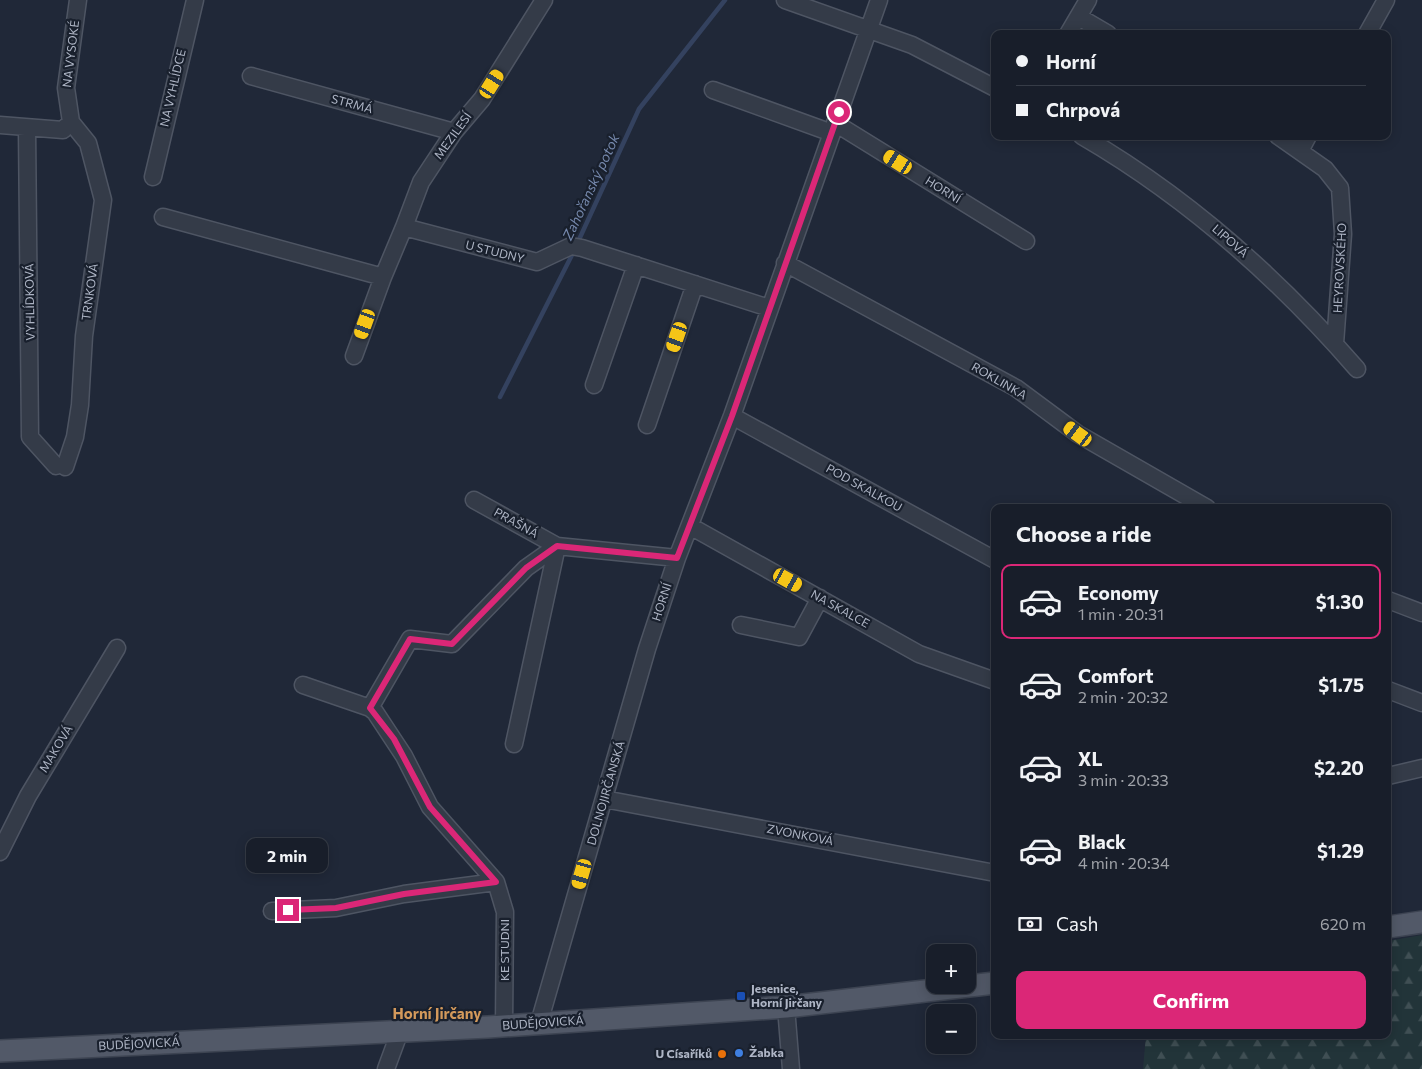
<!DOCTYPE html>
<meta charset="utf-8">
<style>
:root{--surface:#181e2a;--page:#252b36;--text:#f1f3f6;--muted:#9fa2a8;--line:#363c47;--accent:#db2777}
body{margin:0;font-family:Commissioner,sans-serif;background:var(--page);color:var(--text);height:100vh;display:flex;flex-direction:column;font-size:19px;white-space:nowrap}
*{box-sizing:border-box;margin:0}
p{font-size:16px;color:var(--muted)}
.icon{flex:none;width:28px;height:28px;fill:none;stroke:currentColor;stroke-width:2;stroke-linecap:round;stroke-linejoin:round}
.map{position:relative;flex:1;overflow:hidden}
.details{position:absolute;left:991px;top:504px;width:400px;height:535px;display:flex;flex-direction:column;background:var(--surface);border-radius:10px;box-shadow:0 2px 12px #0003,0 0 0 1px var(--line)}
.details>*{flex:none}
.top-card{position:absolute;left:991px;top:30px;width:400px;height:110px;border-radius:10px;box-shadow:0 2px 12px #0003,0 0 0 1px var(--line);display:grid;align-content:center;height:110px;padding:0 25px;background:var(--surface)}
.fabs{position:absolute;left:926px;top:944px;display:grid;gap:10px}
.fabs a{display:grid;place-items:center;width:50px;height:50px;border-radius:10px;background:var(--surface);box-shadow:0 2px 12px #0003,0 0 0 1px var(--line);font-size:25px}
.end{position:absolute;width:22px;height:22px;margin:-11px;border:6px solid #db2777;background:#fff;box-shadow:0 0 0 2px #fff}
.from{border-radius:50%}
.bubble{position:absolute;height:35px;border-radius:10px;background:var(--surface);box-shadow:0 2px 12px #0003,0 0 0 1px var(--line);font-size:16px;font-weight:700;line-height:35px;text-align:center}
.car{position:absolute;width:15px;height:30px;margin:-15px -8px;border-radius:6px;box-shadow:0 0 4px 1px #0007;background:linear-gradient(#f5c518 24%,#345 0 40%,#f5c518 0 76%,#345 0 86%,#f5c518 0)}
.top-card b{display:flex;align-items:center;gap:18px;height:48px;font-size:19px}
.top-card b+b{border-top:1px solid var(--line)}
.top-card i{width:12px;height:12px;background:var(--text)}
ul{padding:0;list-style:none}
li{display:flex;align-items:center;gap:15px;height:75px;margin:0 10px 8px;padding:0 15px;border:2px solid transparent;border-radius:10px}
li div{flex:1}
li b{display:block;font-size:19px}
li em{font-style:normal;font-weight:700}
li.active{border-color:var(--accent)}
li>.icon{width:45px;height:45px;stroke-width:1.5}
h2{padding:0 25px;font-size:22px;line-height:60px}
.pay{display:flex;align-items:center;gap:12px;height:55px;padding:0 25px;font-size:19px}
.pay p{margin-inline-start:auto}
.action{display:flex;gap:10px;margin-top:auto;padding:10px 25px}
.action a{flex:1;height:58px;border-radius:10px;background:var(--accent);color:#fff;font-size:20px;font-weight:700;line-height:58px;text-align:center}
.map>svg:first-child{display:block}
.forest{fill:url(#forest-firs)}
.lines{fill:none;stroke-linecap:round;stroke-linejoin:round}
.stream{stroke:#34425f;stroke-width:4.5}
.minor-casing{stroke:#4e5563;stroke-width:19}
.major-casing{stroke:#3d4452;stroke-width:24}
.minor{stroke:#343b48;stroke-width:16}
.major{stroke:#525968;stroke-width:21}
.route{stroke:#db2777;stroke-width:6}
.transit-dot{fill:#1a4fb4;stroke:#19202d;stroke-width:2}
.shop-dot{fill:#3f7fe0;stroke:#19202d;stroke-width:2}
.food-dot{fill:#e8710a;stroke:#19202d;stroke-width:2}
.labels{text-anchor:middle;stroke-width:4.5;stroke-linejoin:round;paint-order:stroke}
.street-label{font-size:12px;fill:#aeb5c5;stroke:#19202d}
.poi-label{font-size:12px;font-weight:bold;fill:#aeb5c5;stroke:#19202d;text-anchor:start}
.water-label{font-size:14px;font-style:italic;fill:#7689ad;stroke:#19202d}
.quarter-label{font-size:15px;font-weight:bold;fill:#d3995b;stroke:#19202d}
</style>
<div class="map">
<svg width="1422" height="1069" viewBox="0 0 1422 1069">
<defs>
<pattern id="forest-firs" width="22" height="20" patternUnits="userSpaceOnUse" patternTransform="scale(1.25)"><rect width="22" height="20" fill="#223439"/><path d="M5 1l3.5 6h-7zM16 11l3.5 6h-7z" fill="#404f54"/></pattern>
</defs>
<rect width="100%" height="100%" fill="#202838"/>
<!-- forest -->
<path class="forest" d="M1422,935V1069H1143L1146,1035H1388V941Z"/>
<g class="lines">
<!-- stream -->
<path class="stream" d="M577,244L639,109L725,0
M500,397L574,251"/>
<!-- minor casing -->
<g class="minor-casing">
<path id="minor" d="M785,0L912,45L995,88
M1079,17L1108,34
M1068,34L1088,0
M1367,34L1386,0
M251,76L454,132
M713,90L832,133
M835,123L1026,241
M0,125L63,130L71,122
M27,128L30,437L56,466
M1082,136C1187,197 1278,278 1357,369
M1278,136L1325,169L1340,188L1343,234L1335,344
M1300,151L1308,136
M153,177L195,0
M163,217L383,277L404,227L537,262L571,246L582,248L769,308
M404,227L421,182L454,132L482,99L544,0
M785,263L1016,388L1078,434L1207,508
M354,356L383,277
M594,385L636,265
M732,416L995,560
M647,425L695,284
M65,467L75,437L80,405L84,336L103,200L88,143L71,122L66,88L78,0
M474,500L557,546L677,558
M690,526L919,654L995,681
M1388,600L1422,613
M741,625L799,637L820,598
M303,685L370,708L375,712L404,756L430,807L496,882L505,912L504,1026
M1388,690L1422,703
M370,708L410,639L452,644L526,568L557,546
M514,744L557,546
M1388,776L1422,768
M604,799L995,873
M0,852L28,796L117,648
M272,911L336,908L404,894L496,882
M786,1007L791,1069
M539,1023L647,649L677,558L732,416L879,0
M386,1069L400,1031"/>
</g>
<!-- major casing -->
<g class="major-casing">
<path id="major" d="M1388,927L1422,922
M0,1051L488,1027L786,1007L995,983"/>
</g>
<!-- minor -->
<use href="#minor" class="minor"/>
<!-- major -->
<use href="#major" class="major"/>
</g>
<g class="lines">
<!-- route -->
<path class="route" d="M288,910L336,908L404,894L496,882L430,807L394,739L370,708L410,639L452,644L526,568L557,546L677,558L732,416L839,112"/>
</g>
<!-- markers -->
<rect class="transit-dot" x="736" y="991" width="10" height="10" rx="2.5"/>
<circle class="shop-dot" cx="739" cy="1053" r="5"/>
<circle class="food-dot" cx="722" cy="1054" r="5"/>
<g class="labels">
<!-- street labels -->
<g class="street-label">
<text transform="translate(71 54) rotate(-83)" y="4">NA VYSOKÉ</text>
<text transform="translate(173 88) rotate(-77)" y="4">NA VYHLÍDCE</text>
<text transform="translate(352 104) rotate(15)" y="4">STRMÁ</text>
<text transform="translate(453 136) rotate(-54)" y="4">MEZILESÍ</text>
<text transform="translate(943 190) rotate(32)" y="4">HORNÍ</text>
<text transform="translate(1230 241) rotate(41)" y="4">LIPOVÁ</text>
<text transform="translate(495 252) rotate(14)" y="4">U STUDNY</text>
<text transform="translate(1340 268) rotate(-87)" y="4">HEYROVSKÉHO</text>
<text transform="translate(90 292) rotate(-82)" y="4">TRNKOVÁ</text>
<text transform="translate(30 302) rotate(-91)" y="4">VYHLÍDKOVÁ</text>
<text transform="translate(999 381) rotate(30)" y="4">ROKLINKA</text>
<text transform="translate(864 488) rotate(29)" y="4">POD SKALKOU</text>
<text transform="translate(516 523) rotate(29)" y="4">PRAŠNÁ</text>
<text transform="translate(662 602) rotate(-72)" y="4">HORNÍ</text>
<text transform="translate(840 609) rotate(29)" y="4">NA SKALCE</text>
<text transform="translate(56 749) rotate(-59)" y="4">MAKOVÁ</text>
<text transform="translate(606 793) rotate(-74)" y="4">DOLNOJIRČANSKÁ</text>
<text transform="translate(800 835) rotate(11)" y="4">ZVONKOVÁ</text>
<text transform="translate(505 950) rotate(-90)" y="4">KE STUDNI</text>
<text transform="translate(543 1023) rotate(-4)" y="4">BUDĚJOVICKÁ</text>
<text transform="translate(139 1044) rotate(-3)" y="4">BUDĚJOVICKÁ</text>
</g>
<!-- poi labels -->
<g class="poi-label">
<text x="751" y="993">Jesenice,<tspan x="751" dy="14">Horní Jirčany</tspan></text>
<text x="749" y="1057">Žabka</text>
<text x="712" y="1058" text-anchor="end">U Císaříků</text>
</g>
<!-- water labels -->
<g class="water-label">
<text transform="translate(591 187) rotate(-65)" y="5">Zahořanský potok</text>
</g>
<!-- quarter labels -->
<g class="quarter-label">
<text x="437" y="1019">Horní Jirčany</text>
</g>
</g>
</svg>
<div class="fabs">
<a>+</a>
<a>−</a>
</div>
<i class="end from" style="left:839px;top:112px"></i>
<i class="end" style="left:288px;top:910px"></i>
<div class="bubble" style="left:246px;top:838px;width:82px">2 min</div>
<i class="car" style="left:492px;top:84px;rotate:32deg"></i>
<i class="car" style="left:898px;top:162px;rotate:302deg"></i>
<i class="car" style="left:365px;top:324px;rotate:200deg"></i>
<i class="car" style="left:677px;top:337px;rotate:199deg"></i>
<i class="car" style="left:1078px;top:434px;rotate:306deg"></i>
<i class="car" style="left:788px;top:580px;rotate:119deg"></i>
<i class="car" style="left:582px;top:874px;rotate:196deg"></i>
<div class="top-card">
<b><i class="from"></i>Horní</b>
<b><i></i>Chrpová</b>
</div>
<section class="details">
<h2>Choose a ride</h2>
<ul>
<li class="active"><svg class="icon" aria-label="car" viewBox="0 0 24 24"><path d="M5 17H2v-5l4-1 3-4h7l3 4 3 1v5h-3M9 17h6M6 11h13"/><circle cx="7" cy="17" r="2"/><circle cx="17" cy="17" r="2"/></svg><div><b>Economy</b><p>1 min · 20:31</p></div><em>$1.30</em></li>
<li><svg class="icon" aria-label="car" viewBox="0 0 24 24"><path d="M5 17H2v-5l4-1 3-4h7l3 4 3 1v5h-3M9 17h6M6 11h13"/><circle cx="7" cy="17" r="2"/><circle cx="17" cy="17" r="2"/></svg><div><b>Comfort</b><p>2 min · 20:32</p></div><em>$1.75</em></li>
<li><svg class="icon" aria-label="car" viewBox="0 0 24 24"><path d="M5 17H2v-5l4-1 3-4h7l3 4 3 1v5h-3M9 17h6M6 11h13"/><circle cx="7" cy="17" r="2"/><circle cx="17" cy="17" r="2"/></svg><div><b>XL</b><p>3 min · 20:33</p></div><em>$2.20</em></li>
<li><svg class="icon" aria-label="car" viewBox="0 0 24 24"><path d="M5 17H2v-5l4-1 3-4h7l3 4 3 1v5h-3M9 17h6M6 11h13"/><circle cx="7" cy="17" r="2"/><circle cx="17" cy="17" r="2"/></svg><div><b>Black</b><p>4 min · 20:34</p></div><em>$1.29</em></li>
</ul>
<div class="pay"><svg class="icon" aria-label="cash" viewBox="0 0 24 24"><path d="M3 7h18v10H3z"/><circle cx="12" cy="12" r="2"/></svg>Cash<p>620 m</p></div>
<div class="action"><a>Confirm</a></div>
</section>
</div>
